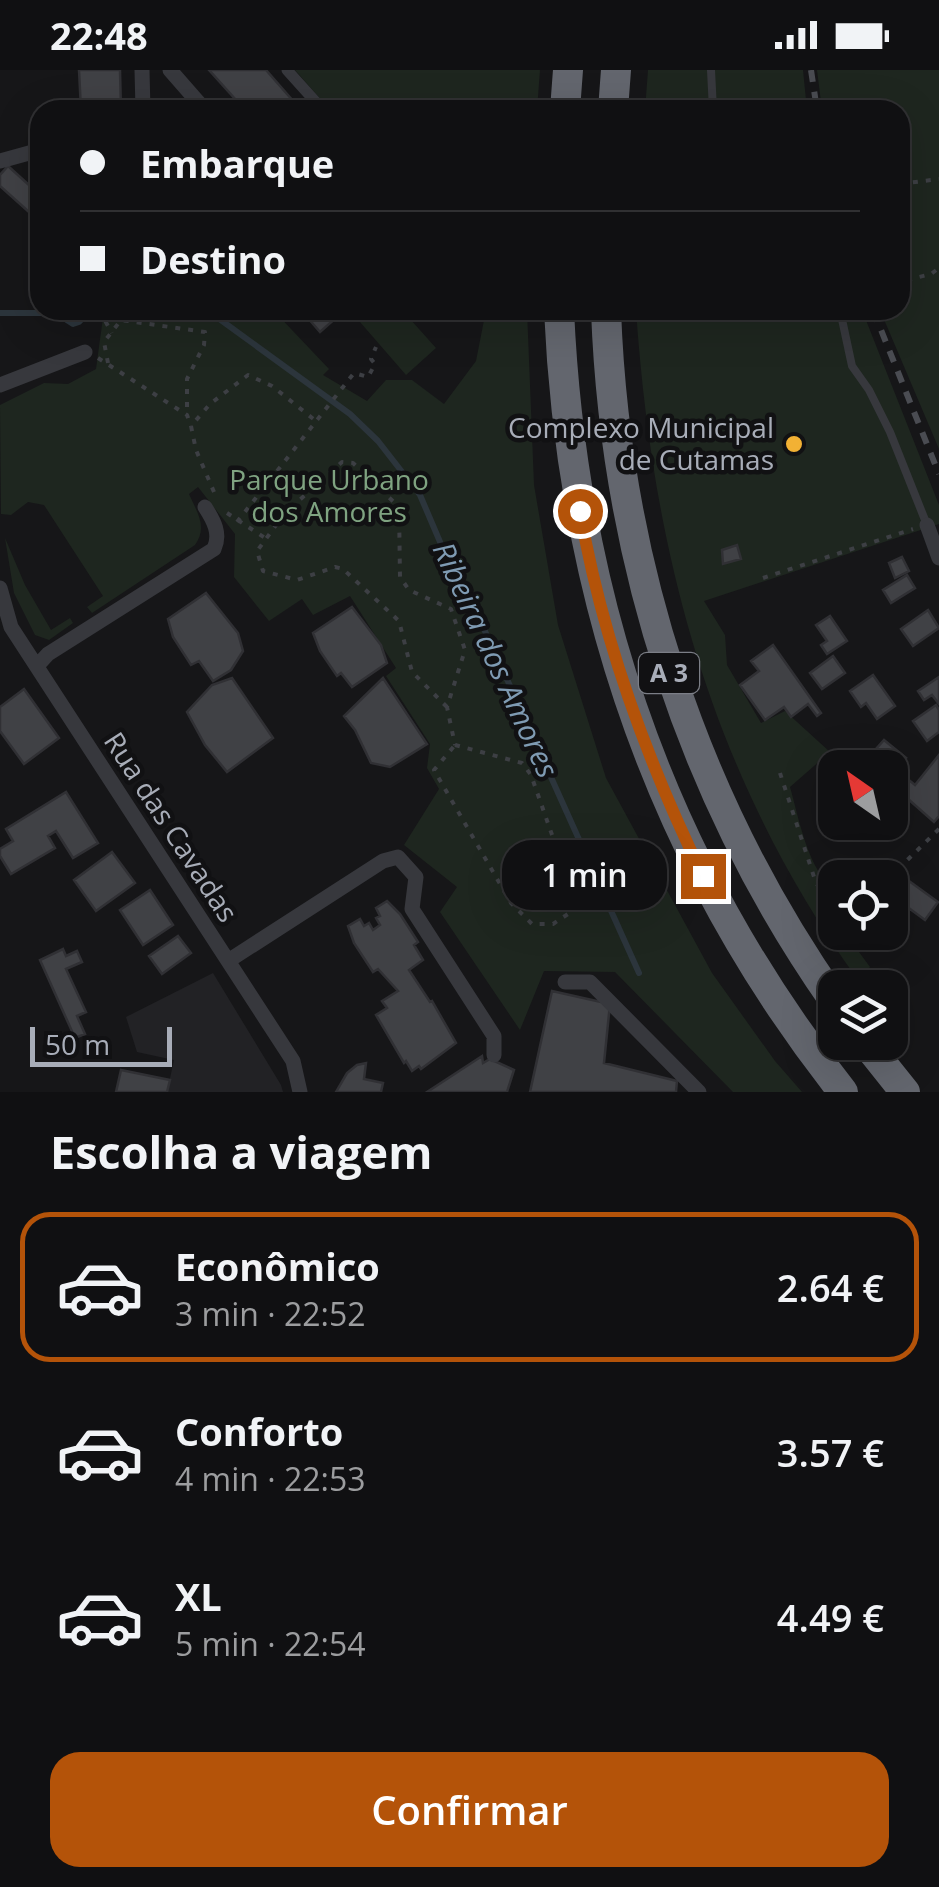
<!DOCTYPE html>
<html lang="pt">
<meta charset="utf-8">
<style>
:root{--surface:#101012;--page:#1e1e20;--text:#f1f3f6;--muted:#9c9d9f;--line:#303032;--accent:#b45309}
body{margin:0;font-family:"Open Sans",sans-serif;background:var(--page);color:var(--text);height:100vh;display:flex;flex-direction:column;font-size:38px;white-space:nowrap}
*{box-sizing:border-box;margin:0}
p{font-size:32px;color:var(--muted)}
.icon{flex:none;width:55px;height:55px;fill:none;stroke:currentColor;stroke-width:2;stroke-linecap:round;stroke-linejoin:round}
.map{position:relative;height:1022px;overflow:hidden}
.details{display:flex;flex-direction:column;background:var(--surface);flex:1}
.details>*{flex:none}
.guide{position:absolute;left:30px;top:30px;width:880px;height:220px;border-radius:30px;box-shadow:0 10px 40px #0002,0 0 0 2px var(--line);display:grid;align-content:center;height:220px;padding:0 50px;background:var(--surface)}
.needle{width:65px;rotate:326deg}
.buttons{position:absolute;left:818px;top:680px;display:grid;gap:20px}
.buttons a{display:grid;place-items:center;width:90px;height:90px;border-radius:20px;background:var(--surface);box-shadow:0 10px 40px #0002,0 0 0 2px var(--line);font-size:50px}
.scale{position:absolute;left:30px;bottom:25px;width:142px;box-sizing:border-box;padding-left:10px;border:5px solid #a8adb8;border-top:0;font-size:28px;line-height:35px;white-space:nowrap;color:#a8adb8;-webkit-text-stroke:8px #111113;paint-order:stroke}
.end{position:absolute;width:45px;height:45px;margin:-22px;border:12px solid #b45309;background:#fff;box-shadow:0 0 0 5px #fff}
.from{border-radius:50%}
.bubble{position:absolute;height:70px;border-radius:30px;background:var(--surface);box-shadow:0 10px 40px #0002,0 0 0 2px var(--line);font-size:32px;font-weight:600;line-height:70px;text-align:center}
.guide b{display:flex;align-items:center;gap:35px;height:95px;font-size:38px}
.guide b+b{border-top:2px solid var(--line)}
.guide i{width:25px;height:25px;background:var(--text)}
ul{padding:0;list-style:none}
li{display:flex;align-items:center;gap:30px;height:150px;margin:0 20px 15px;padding:0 30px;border:5px solid transparent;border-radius:30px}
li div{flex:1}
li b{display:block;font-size:38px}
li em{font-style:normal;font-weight:600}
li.on{border-color:var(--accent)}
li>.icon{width:90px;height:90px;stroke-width:1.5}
h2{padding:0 50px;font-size:45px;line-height:120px}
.action{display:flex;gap:20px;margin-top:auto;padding:20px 50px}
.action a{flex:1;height:115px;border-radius:30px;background:var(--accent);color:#fff;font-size:40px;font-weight:600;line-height:115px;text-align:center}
.status{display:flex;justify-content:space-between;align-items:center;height:70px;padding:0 50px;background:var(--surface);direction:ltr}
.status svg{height:28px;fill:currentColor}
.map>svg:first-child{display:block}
.built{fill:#222225}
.green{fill:#1e261f}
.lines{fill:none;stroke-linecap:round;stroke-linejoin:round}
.stream{stroke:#2c353c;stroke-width:6}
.building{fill:#404145;stroke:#303034;stroke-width:2.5}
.path{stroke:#3d3f44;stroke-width:4;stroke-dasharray:5 8;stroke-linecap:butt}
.service{stroke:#37383d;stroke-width:8}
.pedestrian{stroke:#37383d;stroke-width:11}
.minor{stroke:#37383d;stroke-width:15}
.motorway{stroke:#63666e;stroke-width:30}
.rail{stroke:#4a4c52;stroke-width:6;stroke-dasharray:12 10;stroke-linecap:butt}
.route{stroke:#b45309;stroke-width:12}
.poi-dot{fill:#f2b134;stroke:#111113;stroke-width:4}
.labels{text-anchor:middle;stroke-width:9;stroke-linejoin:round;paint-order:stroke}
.shield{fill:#111113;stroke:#7b7e86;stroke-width:2.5}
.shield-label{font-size:25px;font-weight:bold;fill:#a8adb8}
.poi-label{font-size:28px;fill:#a8adb8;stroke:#111113;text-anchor:end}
.park-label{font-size:28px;fill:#7fa381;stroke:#111113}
.street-label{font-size:28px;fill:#a8adb8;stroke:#111113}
.water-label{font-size:30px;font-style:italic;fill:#7f9bb3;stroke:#111113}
</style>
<div class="status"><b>22:48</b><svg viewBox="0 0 49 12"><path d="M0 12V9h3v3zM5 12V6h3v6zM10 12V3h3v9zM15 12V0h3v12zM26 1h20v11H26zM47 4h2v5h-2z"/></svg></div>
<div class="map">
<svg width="939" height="1022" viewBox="0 0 939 1022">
<rect width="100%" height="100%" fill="#161618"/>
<!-- built -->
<path class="built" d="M213,903L281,1015L283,1022H167L174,990L137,982L126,947Z"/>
<!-- green -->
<path class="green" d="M295,0H540L537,40H330Z
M648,0H803L807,40H645Z
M817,0H939V379L880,240H900V40H822Z
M104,240H273L329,299L323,305L367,331L386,310H412L444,334L476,291L486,240H527L534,415L558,555L606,708L712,903L775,991L802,1022H733L615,902L544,901L520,960L440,842L457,817L404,775L439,719L427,698L430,674L386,606L396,598L350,526L313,545L302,529L269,551L234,507L235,464L198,417L189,424C197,442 208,457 195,475L92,543L87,537L103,526L44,435L28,432L11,445L1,444L0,335L44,313L68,314L96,299Z
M374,240H402L436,278L406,305L360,252Z
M636,240H862L939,435V454L704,531L725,565L727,595L761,653L785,641L830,682L790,717C798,745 809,805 835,818L821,829L835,848V862L845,863L870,897L858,910C712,707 653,487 636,240Z
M5,468L25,515L51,560L70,548L73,553L49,570L35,565L14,523Z"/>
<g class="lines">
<!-- stream -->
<path class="stream" d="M207,240L350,344L378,371L420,425L458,514L478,546L506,607L639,903
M0,243H56L73,254L79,252L90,240"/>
</g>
<!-- building -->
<path class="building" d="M79,0H120L121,40H81Z
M209,0H266L301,40H245Z
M8,96L40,125L29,142L0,116V105Z
M301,240H345L320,262Z
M737,475L741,489L723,494L722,480Z
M902,487L909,501L895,508L889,493Z
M907,505L915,518L891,533L883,520Z
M206,523L238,563L243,581L231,600L213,611L199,591L191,595L173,567L168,549Z
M352,537L381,575L387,593L352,617L341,603L337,606L320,581L313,563Z
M928,540L939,558L913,576L901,559Z
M830,546L847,571L827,584L821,575L827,571L816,555Z
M773,575L821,643L817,646L808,634L791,647L784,637L765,650L740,615L759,601L751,591Z
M833,586L845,603L822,619L810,603Z
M873,605L895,636L877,649L866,633L861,637L850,621Z
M939,607V634L932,625L924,630L918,621Z
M232,608L273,668L227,702L205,675L187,642L212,615Z
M383,608L427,674L390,697L371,693L355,660L344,646Z
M24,619L59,668L24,694L0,661V637Z
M936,635L939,640V662L927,671L913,651Z
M884,670L906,688L897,698L875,680Z
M939,685V746L934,752L890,713L899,702L915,715Z
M870,686L877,692L882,687L898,700L890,710V698H862Z
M66,722L98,773L73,788L56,761L48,766L55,778L11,804L0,786V779L13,771L6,759Z
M112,782L135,813L96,841L74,810Z
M898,803L938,832L925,850L910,839L902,849L890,839V813Z
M150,820L173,855L143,875L120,840Z
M387,831L400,844L418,872L414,875L423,890L409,900L430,932L432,931L456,973L421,999L419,996L412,1001L406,991L404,993L376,945L387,938L382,931L398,921L378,899L373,902L354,873L348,856L360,849L364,856L369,853L373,860L380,855L376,848L380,846L376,838Z
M178,866L191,883L162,904L149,886Z
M63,879L66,886L77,881L82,892L66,899L86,942L77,946L85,964L75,968L40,890Z
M552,921L610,934L604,993L677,1011L676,1022H530Z
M482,986L483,993L490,989L514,1000L507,1022H427Z
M366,993L364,1009L383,1013L381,1022H336L347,1003L357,995Z
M121,1000L170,1010L167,1022H116Z"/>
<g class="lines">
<!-- path -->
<path class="path" d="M900,114L939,109
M907,210L931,204L939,198
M99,240L112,263
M98,288L187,345L191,356
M108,293L104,272L121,250L205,262L204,275L187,309V345
M214,422L196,380L191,356L210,334L248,305L272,316L316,351
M227,443L265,468
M237,452L354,303L368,307L375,294L371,289L376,277
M763,508L913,459
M447,637L412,602L399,551L343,499L335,497L297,510L263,501L257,481L285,443L342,392L353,393L399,437L400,507L409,520L451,539L465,580L447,637L455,675
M455,675L522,693L531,705L570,816L574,840L553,854H532L511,833L434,700Z
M780,703L816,813L822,820L835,822
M889,808L939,759"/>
<!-- service -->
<path class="service" d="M711,0L713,40
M731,40H798
M840,240L852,296L869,320L890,362L927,455"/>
<!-- pedestrian -->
<path class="pedestrian" d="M287,0L323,40"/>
<!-- minor -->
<path class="minor" d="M142,0L143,40
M170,0L205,40
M0,91L40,80
M0,315L85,282
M927,455L939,488
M0,518L11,557L293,991L300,1022
M37,596L48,584L214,479C221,464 214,451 205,437
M228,891L383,791L398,787L416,807L412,839L494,966V985
M565,912H590L699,1022"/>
<!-- motorway -->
<path class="motorway" d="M565,40L568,0
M613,40L616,0
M559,240C572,531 662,793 843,1022
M606,240C615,489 692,728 835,932
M865,972L905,1022"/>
<!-- rail -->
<path class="rail" d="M811,0L817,40
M873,240L939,404"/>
</g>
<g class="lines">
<!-- route -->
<path class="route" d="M580,441C602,569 646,689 703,806"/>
</g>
<!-- markers -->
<circle class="poi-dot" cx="794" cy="374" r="10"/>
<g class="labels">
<!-- shield labels -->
<rect class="shield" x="639" y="583" width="60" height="40" rx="8"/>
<g class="shield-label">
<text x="669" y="612">A 3</text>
</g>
<!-- poi labels -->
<g class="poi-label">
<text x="774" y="368">Complexo Municipal<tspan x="774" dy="32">de Cutamas</tspan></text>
</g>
<!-- park labels -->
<g class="park-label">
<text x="329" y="420">Parque Urbano<tspan x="329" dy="32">dos Amores</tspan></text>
</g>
<!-- street labels -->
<g class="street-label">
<text transform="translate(171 757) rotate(57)" y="10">Rua das Cavadas</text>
</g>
<!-- water labels -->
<g class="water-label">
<text transform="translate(495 590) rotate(65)" y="10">Ribeira dos Amores</text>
</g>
</g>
</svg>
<div class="buttons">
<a><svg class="needle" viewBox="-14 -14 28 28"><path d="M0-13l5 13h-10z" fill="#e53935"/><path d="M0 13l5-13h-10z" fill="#9c9d9f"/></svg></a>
<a><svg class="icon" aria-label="locate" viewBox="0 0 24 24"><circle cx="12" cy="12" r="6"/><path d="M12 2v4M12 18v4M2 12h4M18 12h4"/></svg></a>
<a><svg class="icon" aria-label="layers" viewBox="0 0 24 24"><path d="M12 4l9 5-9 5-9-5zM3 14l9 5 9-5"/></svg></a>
</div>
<div class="scale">50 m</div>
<i class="end from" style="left:580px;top:441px"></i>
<i class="end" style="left:703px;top:806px"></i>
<div class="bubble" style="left:502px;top:770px;width:165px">1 min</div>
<div class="guide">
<b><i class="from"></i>Embarque</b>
<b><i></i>Destino</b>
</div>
</div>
<section class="details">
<h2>Escolha a viagem</h2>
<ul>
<li class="on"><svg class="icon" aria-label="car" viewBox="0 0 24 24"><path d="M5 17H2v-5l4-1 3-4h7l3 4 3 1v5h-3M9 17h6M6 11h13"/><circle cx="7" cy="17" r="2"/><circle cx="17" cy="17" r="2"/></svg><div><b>Econômico</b><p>3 min · 22:52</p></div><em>2.64 €</em></li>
<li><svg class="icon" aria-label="car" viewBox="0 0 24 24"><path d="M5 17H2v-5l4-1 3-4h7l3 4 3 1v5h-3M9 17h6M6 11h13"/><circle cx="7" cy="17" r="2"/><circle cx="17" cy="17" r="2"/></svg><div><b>Conforto</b><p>4 min · 22:53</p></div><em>3.57 €</em></li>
<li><svg class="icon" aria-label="car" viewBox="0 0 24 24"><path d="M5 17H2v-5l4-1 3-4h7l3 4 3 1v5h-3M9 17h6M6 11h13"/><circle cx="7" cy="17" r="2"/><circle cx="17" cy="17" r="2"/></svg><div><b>XL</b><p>5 min · 22:54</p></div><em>4.49 €</em></li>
</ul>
<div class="action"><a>Confirmar</a></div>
</section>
